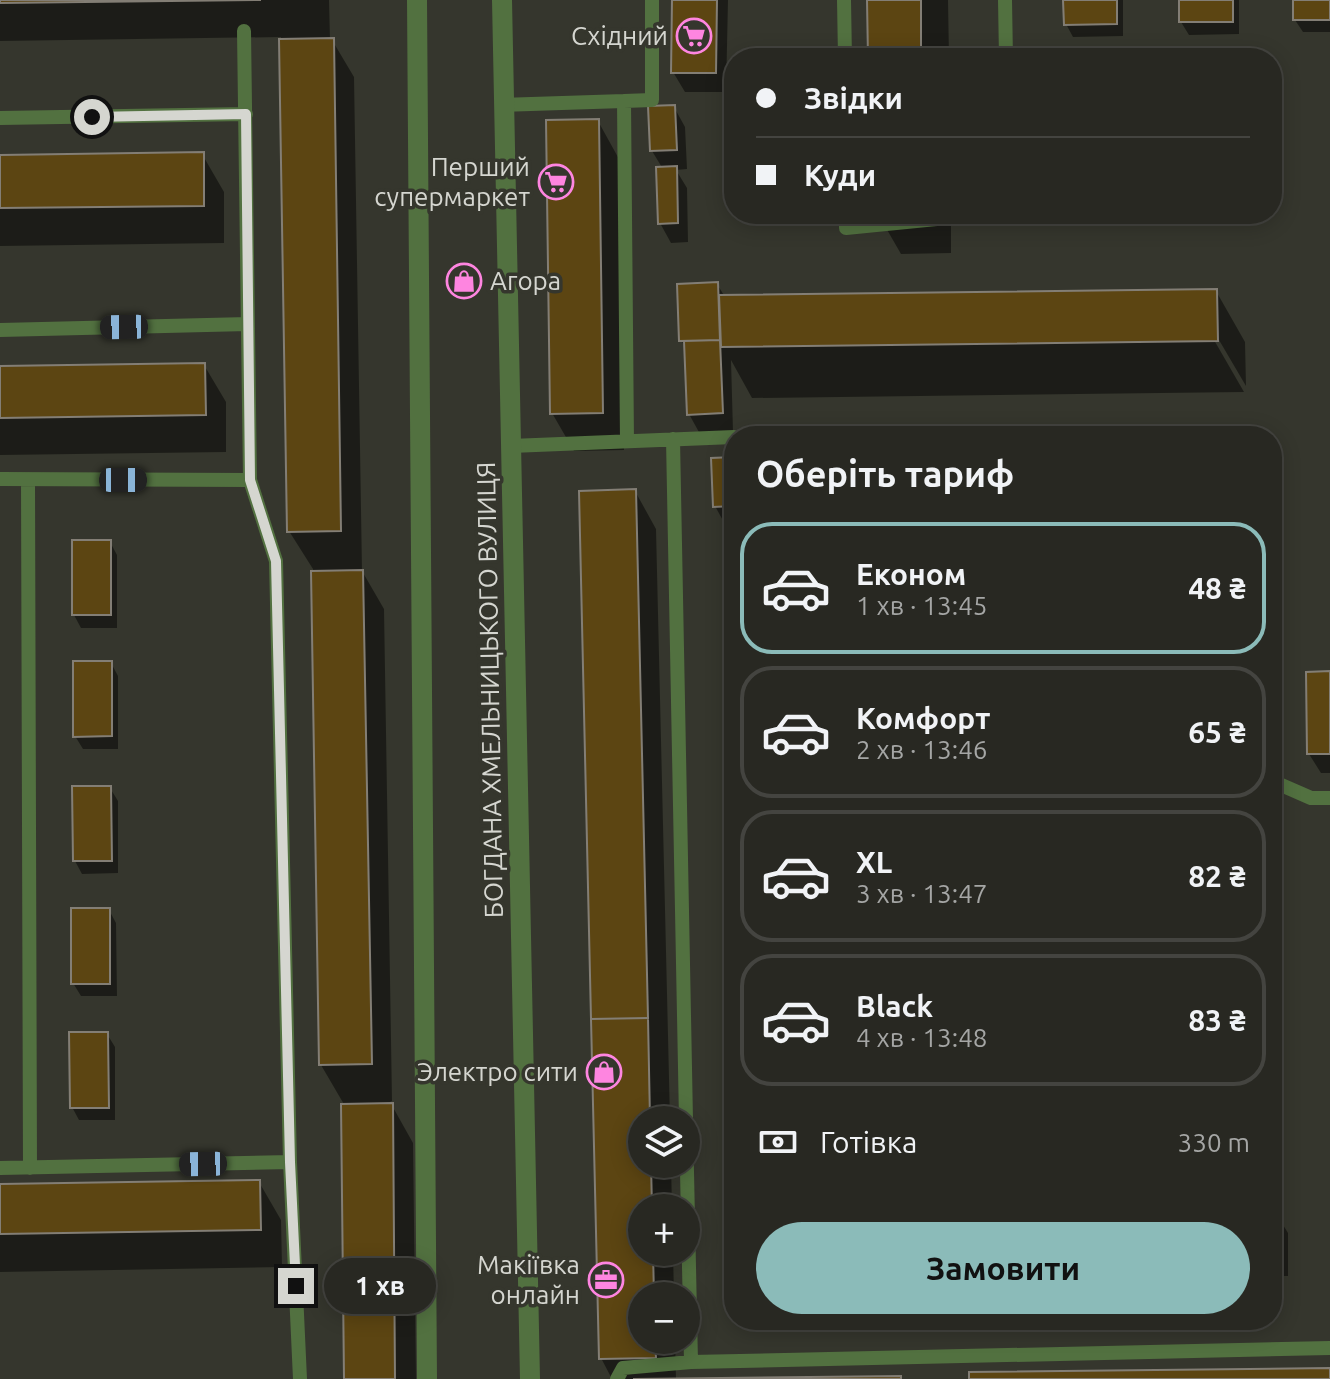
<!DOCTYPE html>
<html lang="uk">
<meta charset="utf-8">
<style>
:root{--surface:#282822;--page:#30302a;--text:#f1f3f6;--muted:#a5a6a5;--line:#444440;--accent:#8bbbb9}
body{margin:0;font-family:Ubuntu,sans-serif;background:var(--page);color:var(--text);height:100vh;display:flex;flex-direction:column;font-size:30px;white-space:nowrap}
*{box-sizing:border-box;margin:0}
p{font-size:26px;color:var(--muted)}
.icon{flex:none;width:44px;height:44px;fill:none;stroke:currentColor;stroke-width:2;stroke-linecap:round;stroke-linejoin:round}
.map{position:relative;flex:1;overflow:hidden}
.panel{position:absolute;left:724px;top:426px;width:558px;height:904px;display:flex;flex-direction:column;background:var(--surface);border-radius:32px;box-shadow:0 4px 20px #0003,0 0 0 2px var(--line)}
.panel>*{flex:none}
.top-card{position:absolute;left:724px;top:48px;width:558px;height:176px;border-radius:32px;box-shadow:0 4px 20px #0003,0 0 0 2px var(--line);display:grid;align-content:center;height:176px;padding:0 32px;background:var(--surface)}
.buttons{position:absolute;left:628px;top:1106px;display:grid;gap:16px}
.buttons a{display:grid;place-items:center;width:72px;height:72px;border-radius:50%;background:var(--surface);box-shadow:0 4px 20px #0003,0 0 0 2px var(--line);font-size:40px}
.end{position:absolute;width:36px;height:36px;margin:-18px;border:10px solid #d5d6d0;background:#111;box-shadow:0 0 0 4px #111}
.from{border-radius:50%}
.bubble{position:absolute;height:56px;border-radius:28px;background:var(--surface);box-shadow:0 4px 20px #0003,0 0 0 2px var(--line);font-size:26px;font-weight:700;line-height:56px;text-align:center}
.car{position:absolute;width:24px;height:48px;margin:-24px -12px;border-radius:10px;box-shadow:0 0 6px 2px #0007;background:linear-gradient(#222 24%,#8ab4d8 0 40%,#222 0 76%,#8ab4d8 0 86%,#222 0)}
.top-card b{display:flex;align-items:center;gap:28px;height:76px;font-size:30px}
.top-card b+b{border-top:2px solid var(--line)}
.top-card i{width:20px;height:20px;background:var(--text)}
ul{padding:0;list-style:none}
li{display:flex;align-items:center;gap:24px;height:132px;margin:0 16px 12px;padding:0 16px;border:4px solid var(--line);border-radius:32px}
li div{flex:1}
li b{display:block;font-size:30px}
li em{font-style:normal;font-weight:700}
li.current{border-color:var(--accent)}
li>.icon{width:72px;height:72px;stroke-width:1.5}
h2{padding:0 32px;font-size:36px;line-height:96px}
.pay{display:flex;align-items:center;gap:20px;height:88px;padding:0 32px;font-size:30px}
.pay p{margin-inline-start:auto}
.primary-button{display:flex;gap:16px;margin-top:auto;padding:16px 32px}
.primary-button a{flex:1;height:92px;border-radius:48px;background:var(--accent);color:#111;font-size:32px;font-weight:700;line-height:92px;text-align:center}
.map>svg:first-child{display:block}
.shadow{fill:#0007}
.building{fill:#5c4512;stroke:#837e75;stroke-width:2}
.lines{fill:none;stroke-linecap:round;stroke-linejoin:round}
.service{stroke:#527140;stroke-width:14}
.minor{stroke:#527140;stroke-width:20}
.route{stroke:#d5d6d0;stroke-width:10}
.labels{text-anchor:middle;stroke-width:7;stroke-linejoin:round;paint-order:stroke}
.poi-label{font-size:26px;fill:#d5d6d0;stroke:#35362d;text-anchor:end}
.street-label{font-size:26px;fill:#d5d6d0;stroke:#35362d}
</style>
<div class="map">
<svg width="1330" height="1379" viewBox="0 0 1330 1379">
<rect width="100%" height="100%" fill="#35362d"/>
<!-- shadow -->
<path class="shadow" d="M0,0H329L330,40H332L354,77L362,571L384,609L392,1101L390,1102L413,1143L416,1379H346L345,1106L321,1065L313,569L289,531L281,37L0,41Z
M674,0H728L726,92H685L673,72Z
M869,0H948L949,58H870Z
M1065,0H1123V36L1073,37L1066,24Z
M1181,0H1239V34L1189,35L1181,22Z
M1295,0H1330V32H1303L1295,20Z
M674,107L685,127L687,169L676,170L687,188L688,242L671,243L660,223L663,169L652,151Z
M598,121L619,159L624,450L574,451L552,413Z
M202,154L224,192V243L0,246V157Z
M878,214H951V253L901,254Z
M717,284L725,297L1216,291L1245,342L1246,386L1219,340H1214L1244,392L752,398L731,360L733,432L700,434L689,414L687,350L681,340Z
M204,365L226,402V452L0,455V368Z
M734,459V526H726L715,506Z
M635,491L656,529L670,1120H642V1164H671L672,1208H642V1252H673L674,1296H642V1340H675L676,1379H612L601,1358Z
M110,542L117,555V628H81L74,615Z
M111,663L118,676V749H83L75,736Z
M1330,673V773H1321L1309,754Z
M110,788L118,801V873L82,874L75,861Z
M109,910L116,923L117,996H81L73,983Z
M107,1034L115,1047V1120H79L72,1107Z
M259,1182L281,1220L282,1267L0,1272V1186Z
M1272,1207L1288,1233V1276H1272Z"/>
<!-- building -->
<path class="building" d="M0,0H261L0,3Z
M672,0H717L716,73H671Z
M867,0H921V58H868Z
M1063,0H1117V24L1064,25Z
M1179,0H1233V22H1179Z
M1293,0H1330V20H1293Z
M334,38L341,531L287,532L279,39Z
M675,105L677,150L650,151L648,106Z
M599,119L603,413L550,414L546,120Z
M204,152V206L0,208V155Z
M677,166L678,223L658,224L656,167Z
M718,282L720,340L679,341L677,284Z
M1217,289L1218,341L721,347L719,295Z
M720,340L723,413L687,415L684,341Z
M205,363L206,415L0,418V366Z
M734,457V506L713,507L711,458Z
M636,489L648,1018L591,1019L579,491Z
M72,540H111V615H72Z
M363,570L372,1064L319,1065L311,571Z
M730,610H734V797H733Z
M73,661H112V736L73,737Z
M1330,671V754H1307L1306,672Z
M72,786H111L112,861H73Z
M71,908H110V984H71Z
M648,1018L650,1120H642V1164H651L652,1208H642V1252H653L654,1296H642V1340H655L656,1358L599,1359L591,1019Z
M69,1032H108L109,1108H70Z
M393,1103L395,1379H344L341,1104Z
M260,1180L261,1230L0,1234V1184Z
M1330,1368V1379H969V1372Z
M901,1376V1379H633Z"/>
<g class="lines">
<!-- service -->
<path class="service" d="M844,0L845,58
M1005,0L1006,58
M244,31L250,480
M624,101L652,100V0
M504,105L624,101L627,441
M0,118L246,114
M846,214V228L987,214
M0,330L248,324
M756,436L829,433V436
M673,439L686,1120
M511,446L734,437
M0,479L250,480L276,561L290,1162L0,1168
M28,480L30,1168
M1272,781L1311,798H1330
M686,1124L691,1362
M290,1162L300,1379
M617,1379L623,1368L691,1362L1330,1348"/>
<!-- minor -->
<path class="minor" d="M417,0L427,1379
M502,0L530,1379"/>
</g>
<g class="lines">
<!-- route -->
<path class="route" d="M92,117L246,114L250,480L276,561L290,1162L296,1286"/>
</g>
<!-- icons -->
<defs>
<g id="supermarket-ring" transform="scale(1.8)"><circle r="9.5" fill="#35362d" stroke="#fe85e0" stroke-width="1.5"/><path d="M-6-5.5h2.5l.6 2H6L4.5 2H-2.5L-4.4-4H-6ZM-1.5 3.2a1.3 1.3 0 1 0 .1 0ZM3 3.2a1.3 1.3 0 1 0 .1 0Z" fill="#fe85e0"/></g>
<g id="shop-ring" transform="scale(1.8)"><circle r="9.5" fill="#35362d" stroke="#fe85e0" stroke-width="1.5"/><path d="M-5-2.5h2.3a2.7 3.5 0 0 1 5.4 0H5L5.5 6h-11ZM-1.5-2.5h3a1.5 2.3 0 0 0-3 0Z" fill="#fe85e0"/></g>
<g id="office-ring" transform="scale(1.8)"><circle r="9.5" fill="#35362d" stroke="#fe85e0" stroke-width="1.5"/><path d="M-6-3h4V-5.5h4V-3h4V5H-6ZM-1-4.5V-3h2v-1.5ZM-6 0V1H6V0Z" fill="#fe85e0"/></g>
</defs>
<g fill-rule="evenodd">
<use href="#supermarket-ring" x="694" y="36"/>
<use href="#supermarket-ring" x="556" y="182"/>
<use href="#shop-ring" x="464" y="281"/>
<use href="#shop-ring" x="604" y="1072"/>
<use href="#office-ring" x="606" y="1280"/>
</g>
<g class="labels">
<!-- poi labels -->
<g class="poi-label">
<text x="668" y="45">Східний</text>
<text x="530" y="176">Перший<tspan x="530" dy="30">супермаркет</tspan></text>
<text x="490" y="290" text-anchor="start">Агора</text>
<text x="578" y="1081">Электро сити</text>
<text x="580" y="1274">Макіївка<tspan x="580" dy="30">онлайн</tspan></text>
</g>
<!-- street labels -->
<g class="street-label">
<text transform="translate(490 690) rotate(-91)" y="9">БОГДАНА ХМЕЛЬНИЦЬКОГО ВУЛИЦЯ</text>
</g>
</g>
</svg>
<div class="buttons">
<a><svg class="icon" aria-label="layers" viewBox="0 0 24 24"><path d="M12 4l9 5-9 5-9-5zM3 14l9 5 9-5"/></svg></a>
<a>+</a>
<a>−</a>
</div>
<i class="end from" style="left:92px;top:117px"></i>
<i class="end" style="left:296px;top:1286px"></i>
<div class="bubble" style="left:324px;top:1258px;width:112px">1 хв</div>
<i class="car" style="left:124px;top:327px;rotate:269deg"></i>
<i class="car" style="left:123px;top:480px;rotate:90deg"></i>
<i class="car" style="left:203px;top:1164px;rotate:269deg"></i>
<div class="top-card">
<b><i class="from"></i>Звідки</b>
<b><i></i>Куди</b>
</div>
<section class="panel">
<h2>Оберіть тариф</h2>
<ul>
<li class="current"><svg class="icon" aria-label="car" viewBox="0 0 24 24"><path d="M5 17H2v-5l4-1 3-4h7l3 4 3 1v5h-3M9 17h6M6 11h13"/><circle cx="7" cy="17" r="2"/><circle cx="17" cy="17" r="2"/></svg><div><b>Економ</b><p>1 хв · 13:45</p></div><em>48 ₴</em></li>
<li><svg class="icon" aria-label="car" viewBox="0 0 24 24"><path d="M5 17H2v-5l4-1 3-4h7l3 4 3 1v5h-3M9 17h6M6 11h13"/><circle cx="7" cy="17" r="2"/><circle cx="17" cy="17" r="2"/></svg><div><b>Комфорт</b><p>2 хв · 13:46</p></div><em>65 ₴</em></li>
<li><svg class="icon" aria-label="car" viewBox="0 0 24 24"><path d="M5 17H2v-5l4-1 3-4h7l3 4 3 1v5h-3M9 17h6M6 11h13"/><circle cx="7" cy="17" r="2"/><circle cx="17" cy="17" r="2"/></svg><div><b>XL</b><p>3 хв · 13:47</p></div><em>82 ₴</em></li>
<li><svg class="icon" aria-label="car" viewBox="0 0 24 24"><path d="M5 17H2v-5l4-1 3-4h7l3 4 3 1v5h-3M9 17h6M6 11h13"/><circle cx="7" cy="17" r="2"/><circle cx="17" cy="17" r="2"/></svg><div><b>Black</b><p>4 хв · 13:48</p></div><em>83 ₴</em></li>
</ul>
<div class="pay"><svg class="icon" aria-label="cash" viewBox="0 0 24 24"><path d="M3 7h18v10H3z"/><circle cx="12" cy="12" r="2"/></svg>Готівка<p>330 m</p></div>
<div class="primary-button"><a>Замовити</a></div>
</section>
</div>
